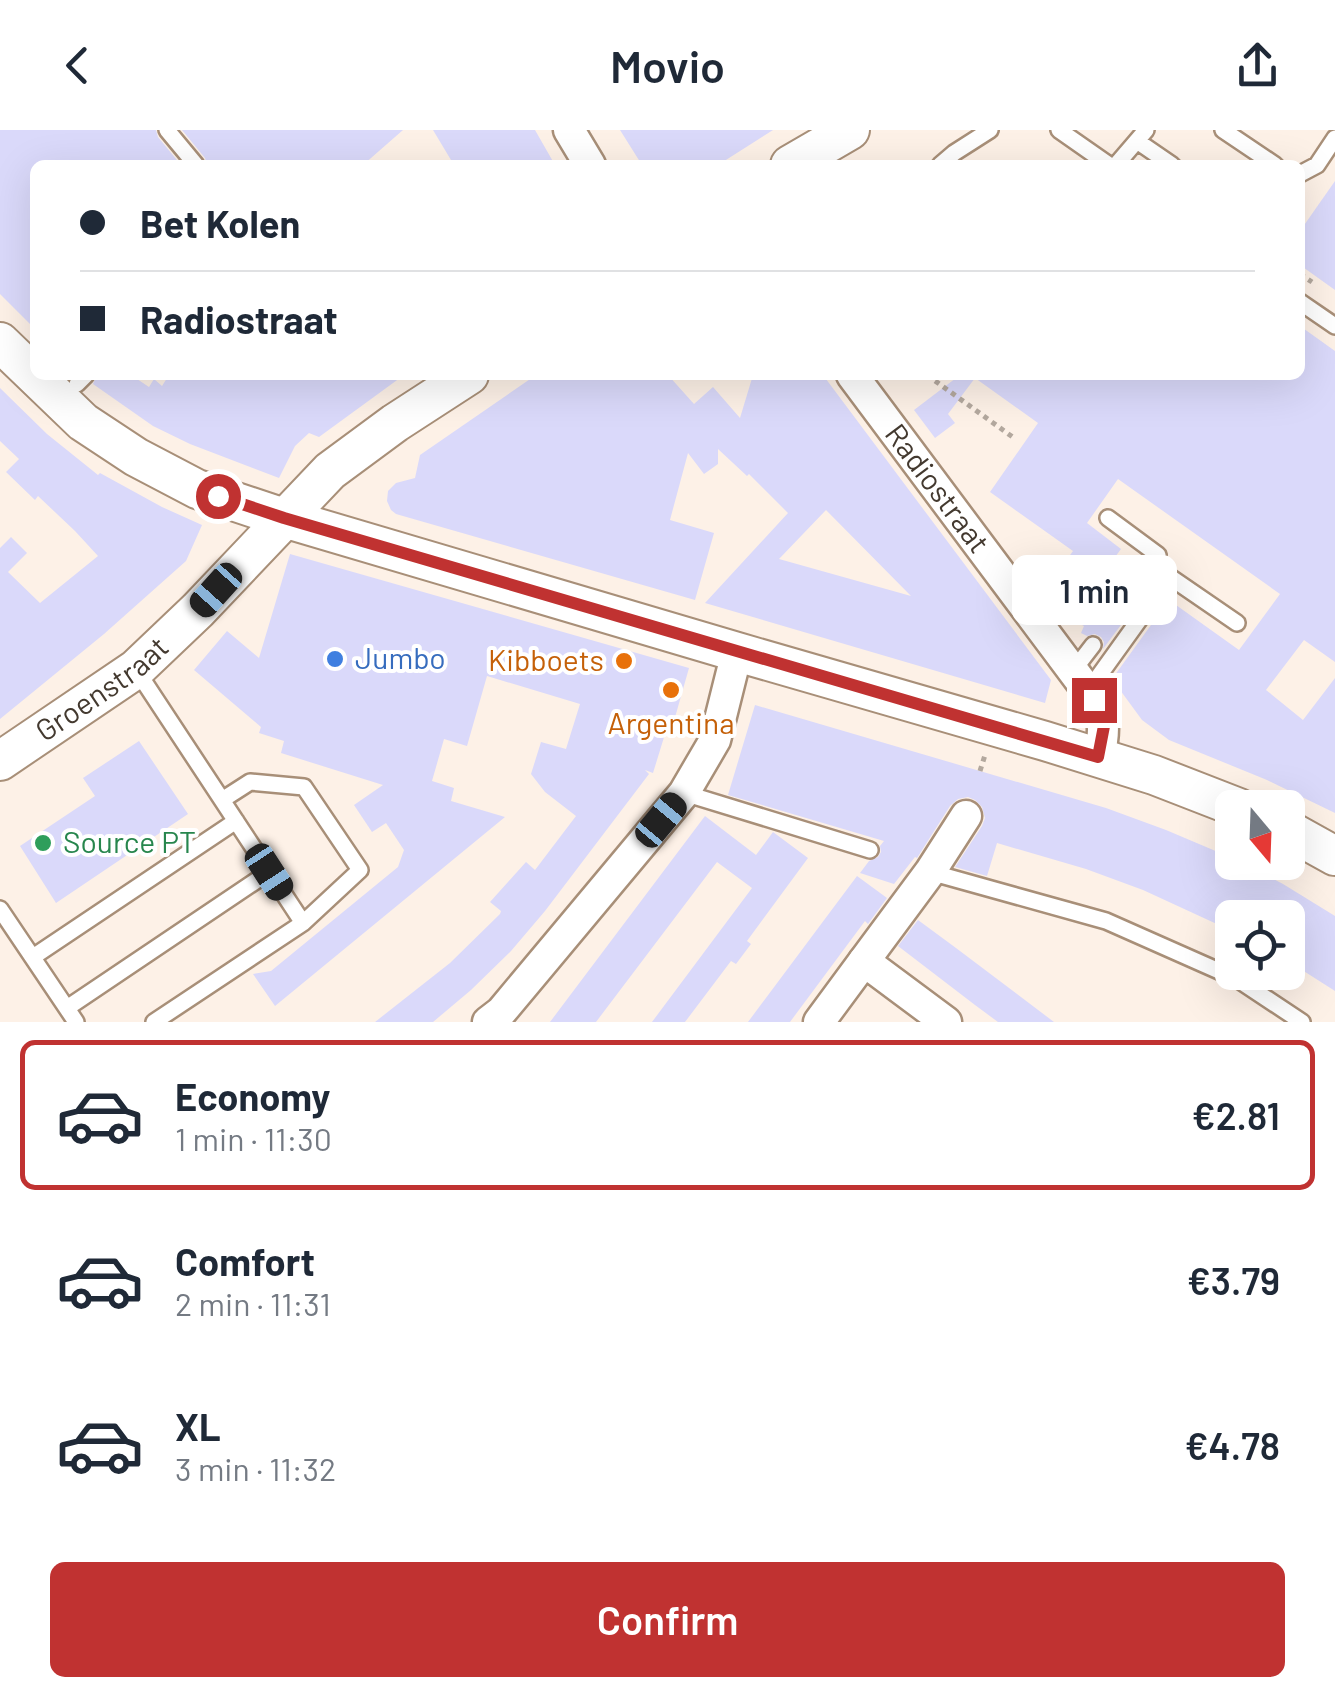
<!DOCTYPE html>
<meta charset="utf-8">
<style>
:root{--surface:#fff;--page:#f6f6f7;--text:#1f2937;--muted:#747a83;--line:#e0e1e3;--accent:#c03231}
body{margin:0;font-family:Barlow,sans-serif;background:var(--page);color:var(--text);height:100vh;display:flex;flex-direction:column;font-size:38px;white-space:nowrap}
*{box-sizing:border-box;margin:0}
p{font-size:32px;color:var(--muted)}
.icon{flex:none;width:55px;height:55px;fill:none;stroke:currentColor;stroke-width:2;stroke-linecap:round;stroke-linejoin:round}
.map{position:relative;height:892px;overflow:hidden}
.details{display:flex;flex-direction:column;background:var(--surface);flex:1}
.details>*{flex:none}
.guide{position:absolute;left:30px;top:30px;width:1275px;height:220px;border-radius:15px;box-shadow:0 10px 40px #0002;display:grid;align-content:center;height:220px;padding:0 50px;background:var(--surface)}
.needle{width:65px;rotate:161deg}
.controls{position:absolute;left:1215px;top:660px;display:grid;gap:20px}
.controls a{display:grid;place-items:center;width:90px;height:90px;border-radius:15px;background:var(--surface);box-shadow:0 10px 40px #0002;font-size:50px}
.end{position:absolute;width:45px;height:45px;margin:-22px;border:12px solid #c03231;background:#fff;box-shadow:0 0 0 5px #fff}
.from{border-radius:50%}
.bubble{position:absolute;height:70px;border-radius:15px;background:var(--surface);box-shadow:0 10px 40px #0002;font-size:32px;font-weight:600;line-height:70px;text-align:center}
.car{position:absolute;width:30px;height:60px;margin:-30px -15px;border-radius:12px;box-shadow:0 0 8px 2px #0007;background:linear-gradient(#222 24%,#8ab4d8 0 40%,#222 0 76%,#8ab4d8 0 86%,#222 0)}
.guide b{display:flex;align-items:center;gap:35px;height:95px;font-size:38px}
.guide b+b{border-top:2px solid var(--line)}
.guide i{width:25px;height:25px;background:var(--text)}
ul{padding:18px 0 0;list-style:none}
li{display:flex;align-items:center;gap:30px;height:150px;margin:0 20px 15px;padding:0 30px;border:5px solid transparent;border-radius:15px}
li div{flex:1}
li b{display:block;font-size:38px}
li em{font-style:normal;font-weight:600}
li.current{border-color:var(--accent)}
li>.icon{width:90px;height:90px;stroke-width:1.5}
.cta{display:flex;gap:20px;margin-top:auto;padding:20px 50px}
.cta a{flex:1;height:115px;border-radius:15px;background:var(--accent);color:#fff;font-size:40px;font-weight:600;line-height:115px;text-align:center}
header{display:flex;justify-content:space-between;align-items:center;height:130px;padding:0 50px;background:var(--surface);font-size:45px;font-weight:600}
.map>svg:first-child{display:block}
.building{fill:#dad9fa;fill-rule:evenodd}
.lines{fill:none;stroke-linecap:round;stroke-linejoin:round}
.service-casing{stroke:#a88f78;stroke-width:20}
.minor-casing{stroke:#a88f78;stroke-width:35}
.tertiary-casing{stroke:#a88f78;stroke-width:42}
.path{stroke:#b3a89e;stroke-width:5;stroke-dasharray:5 5;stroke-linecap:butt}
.service{stroke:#fff;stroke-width:15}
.minor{stroke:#fff;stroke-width:30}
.tertiary{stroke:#fff;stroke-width:38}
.route{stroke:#c03231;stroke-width:12}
.shop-dot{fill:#3f7fe0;stroke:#fff;stroke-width:4}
.food-dot{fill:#e8710a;stroke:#fff;stroke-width:4}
.leisure-dot{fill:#2e9e5b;stroke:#fff;stroke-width:4}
.labels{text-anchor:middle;stroke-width:8;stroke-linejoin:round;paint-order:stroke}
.street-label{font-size:30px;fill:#43392f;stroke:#fff}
.shop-label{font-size:30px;fill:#366cbe;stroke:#fff;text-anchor:start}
.food-label{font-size:30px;fill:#c56008;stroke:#fff;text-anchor:end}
.leisure-label{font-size:30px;fill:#27864d;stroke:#fff;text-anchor:start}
</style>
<header><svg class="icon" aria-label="back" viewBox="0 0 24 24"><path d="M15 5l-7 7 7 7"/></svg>Movio<svg class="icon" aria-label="share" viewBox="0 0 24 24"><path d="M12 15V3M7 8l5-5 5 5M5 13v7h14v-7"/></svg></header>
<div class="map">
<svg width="1335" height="892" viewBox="0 0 1335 892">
<rect width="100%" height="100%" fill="#fdf1e7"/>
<!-- building -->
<path class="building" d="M0,0H156L158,7L181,35H35V199L0,164Z
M182,0H403L363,35H207L205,28Z
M433,0H535L555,35H454Z
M620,0H773L718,35H642Z
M1335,51V160L1300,135V101Z
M1300,196L1335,221V532L1304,510L1266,560L1303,590L1335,548V683L1267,650L1169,610L1142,590L1112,549L1169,470L1239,520L1280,464L1118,349L1087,393L1121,419L1104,442L1122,455L1121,466L1131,472L1141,468L1103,519L1104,512L1101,507L1095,504L1087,506L1081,503L1084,496L1070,489L1072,483L1065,480L1068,473L1053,466L1055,463L1047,457L1073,421L990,362L1038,293L975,248L948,284L955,293L935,308L914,280L960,245H1300Z
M97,245H131L149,257L154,249L162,256L169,245H404L319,307L309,303L295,316L279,348L190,314L153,296L93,254Z
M536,245H668L694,274L713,257L740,288L753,245H823L1051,550L1045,573L705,473L788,383L749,344L747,346L718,319V334L704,344L688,323L670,390L714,403L695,470L396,384L391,380L387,371L388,361L396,353L415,348L420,325ZM826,380L911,466L779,429Z
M0,258L47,304L98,345L100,343L162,377L202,395L186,431L104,504L0,589V418L11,407L27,423L8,442L40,473L98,426L75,401L38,366L35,370L6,342L19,329L0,311Z
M290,424L689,538L670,605L665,604L653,643L645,640L649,644L545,781L511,821L471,860L433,892H375L450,833L500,784L501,781L490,772L526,732L535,740L576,686L545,662L531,644L541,612L566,619L580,574L487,546L467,616L444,609L432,651L454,658L451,671L505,687L275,876L253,844L271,841L398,737L404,720L386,693L372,702L354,675L383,655L281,623L284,611L259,603L261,597L194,540L227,501L259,528Z
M755,575L1106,678L1166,700L1225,725L1232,729V732H1240L1283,754L1335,786V861L1288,831V788H1232V801L1143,760L1086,739L997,713L987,746L955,737L982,696L985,688L982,677L975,670L968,667L958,669L950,676L917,728L915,727L894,754L860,743L869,731L878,727L881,722L880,716L884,711L728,665Z
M139,611L188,684L56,773L20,716L95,666L83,648Z
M705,686L756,725L773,702L808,728L747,811L751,814L736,834L731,831L685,892H652L752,758L717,732L596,892H550Z
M857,746L887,768L868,794L865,791L790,892H748Z
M918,790L956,818L1054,892H998L975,875L898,816Z"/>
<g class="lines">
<!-- service casing -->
<g class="service-casing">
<path id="service" d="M167,0L196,35
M1059,0L1109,35
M1223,0L1275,35
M1137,11L1172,35
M940,35L954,23L990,0
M1116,35L1146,0
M1300,44L1317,35L1335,8
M1300,172L1335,196
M77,254L86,245
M1108,388L1158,425L1131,461
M137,541L303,793
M1073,541L1093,515
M1088,561L1170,447L1237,493
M684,663L870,720
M930,742L1106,791L1237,849L1302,892
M0,779L76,892
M33,827L236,691
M67,878L269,742
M154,892L303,793L360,740L304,657L250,652L222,670"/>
</g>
<!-- minor casing -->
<g class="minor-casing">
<g id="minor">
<path d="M569,0L590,35"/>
<path id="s1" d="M852,245L1088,561C1105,588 1106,597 1099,627"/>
<path d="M864,831L930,742L966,686"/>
<path d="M488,892L501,882L684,663L715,610L737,522"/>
<path d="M819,892L864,831L946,892"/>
</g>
</g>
<!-- tertiary casing -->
<g class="tertiary-casing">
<g id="tertiary">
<path d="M790,35L850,0"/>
<path d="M0,212L83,292L136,327L197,359L284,388L737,522L1045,611L1154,645L1239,678"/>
<path id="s2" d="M0,631L136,539L198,480L330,341L395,293L469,245"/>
<path d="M1288,700L1335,726"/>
</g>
</g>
<!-- path -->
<path class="path" d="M1300,144L1312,152
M927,245L1014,308
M980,641L985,625"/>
<!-- service -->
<use href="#service" class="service"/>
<!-- minor -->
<use href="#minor" class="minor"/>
<!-- tertiary -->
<use href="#tertiary" class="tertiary"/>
</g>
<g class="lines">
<!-- route -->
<path class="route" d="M218,366L284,388L1098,627L1104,596L1094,570"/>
</g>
<!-- markers -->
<circle class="shop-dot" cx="335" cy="529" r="10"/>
<g class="food-dot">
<circle cx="624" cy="531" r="10"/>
<circle cx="671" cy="560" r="10"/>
</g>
<circle class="leisure-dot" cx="43" cy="713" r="10"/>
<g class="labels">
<!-- street labels -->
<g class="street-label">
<text dy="10" stroke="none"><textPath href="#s1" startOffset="142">Radiostraat</textPath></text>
<text dy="10" stroke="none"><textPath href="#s2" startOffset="125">Groenstraat</textPath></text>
</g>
<!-- shop labels -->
<g class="shop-label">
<text x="355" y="539">Jumbo</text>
</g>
<!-- food labels -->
<g class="food-label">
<text x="604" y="541">Kibboets</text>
<text x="671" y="604" text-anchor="middle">Argentina</text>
</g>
<!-- leisure labels -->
<g class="leisure-label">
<text x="63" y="723">Source PT</text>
</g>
</g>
</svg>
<div class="controls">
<a><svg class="needle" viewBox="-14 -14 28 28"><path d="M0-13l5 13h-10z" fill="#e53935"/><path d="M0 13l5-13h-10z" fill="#747a83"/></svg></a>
<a><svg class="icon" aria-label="locate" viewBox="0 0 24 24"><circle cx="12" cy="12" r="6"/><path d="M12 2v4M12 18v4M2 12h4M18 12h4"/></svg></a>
</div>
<i class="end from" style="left:218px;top:366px"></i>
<i class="end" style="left:1094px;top:570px"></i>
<div class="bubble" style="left:1012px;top:425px;width:165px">1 min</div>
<i class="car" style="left:216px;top:460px;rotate:222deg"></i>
<i class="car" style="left:661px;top:690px;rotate:40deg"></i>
<i class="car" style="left:269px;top:742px;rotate:147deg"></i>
<div class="guide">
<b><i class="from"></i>Bet Kolen</b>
<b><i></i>Radiostraat</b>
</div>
</div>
<section class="details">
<ul>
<li class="current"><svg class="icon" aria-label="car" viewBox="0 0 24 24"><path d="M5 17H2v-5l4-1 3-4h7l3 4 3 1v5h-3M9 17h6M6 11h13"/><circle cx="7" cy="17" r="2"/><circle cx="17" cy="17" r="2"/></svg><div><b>Economy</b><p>1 min · 11:30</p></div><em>€2.81</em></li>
<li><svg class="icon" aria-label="car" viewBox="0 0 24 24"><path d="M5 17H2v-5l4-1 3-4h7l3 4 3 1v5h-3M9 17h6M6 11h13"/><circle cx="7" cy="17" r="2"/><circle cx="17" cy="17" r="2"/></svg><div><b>Comfort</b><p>2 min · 11:31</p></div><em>€3.79</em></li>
<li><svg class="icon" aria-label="car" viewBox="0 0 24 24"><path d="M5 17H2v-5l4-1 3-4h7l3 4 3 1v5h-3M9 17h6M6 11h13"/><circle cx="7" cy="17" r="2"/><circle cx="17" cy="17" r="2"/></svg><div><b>XL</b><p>3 min · 11:32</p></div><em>€4.78</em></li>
</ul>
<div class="cta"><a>Confirm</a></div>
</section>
